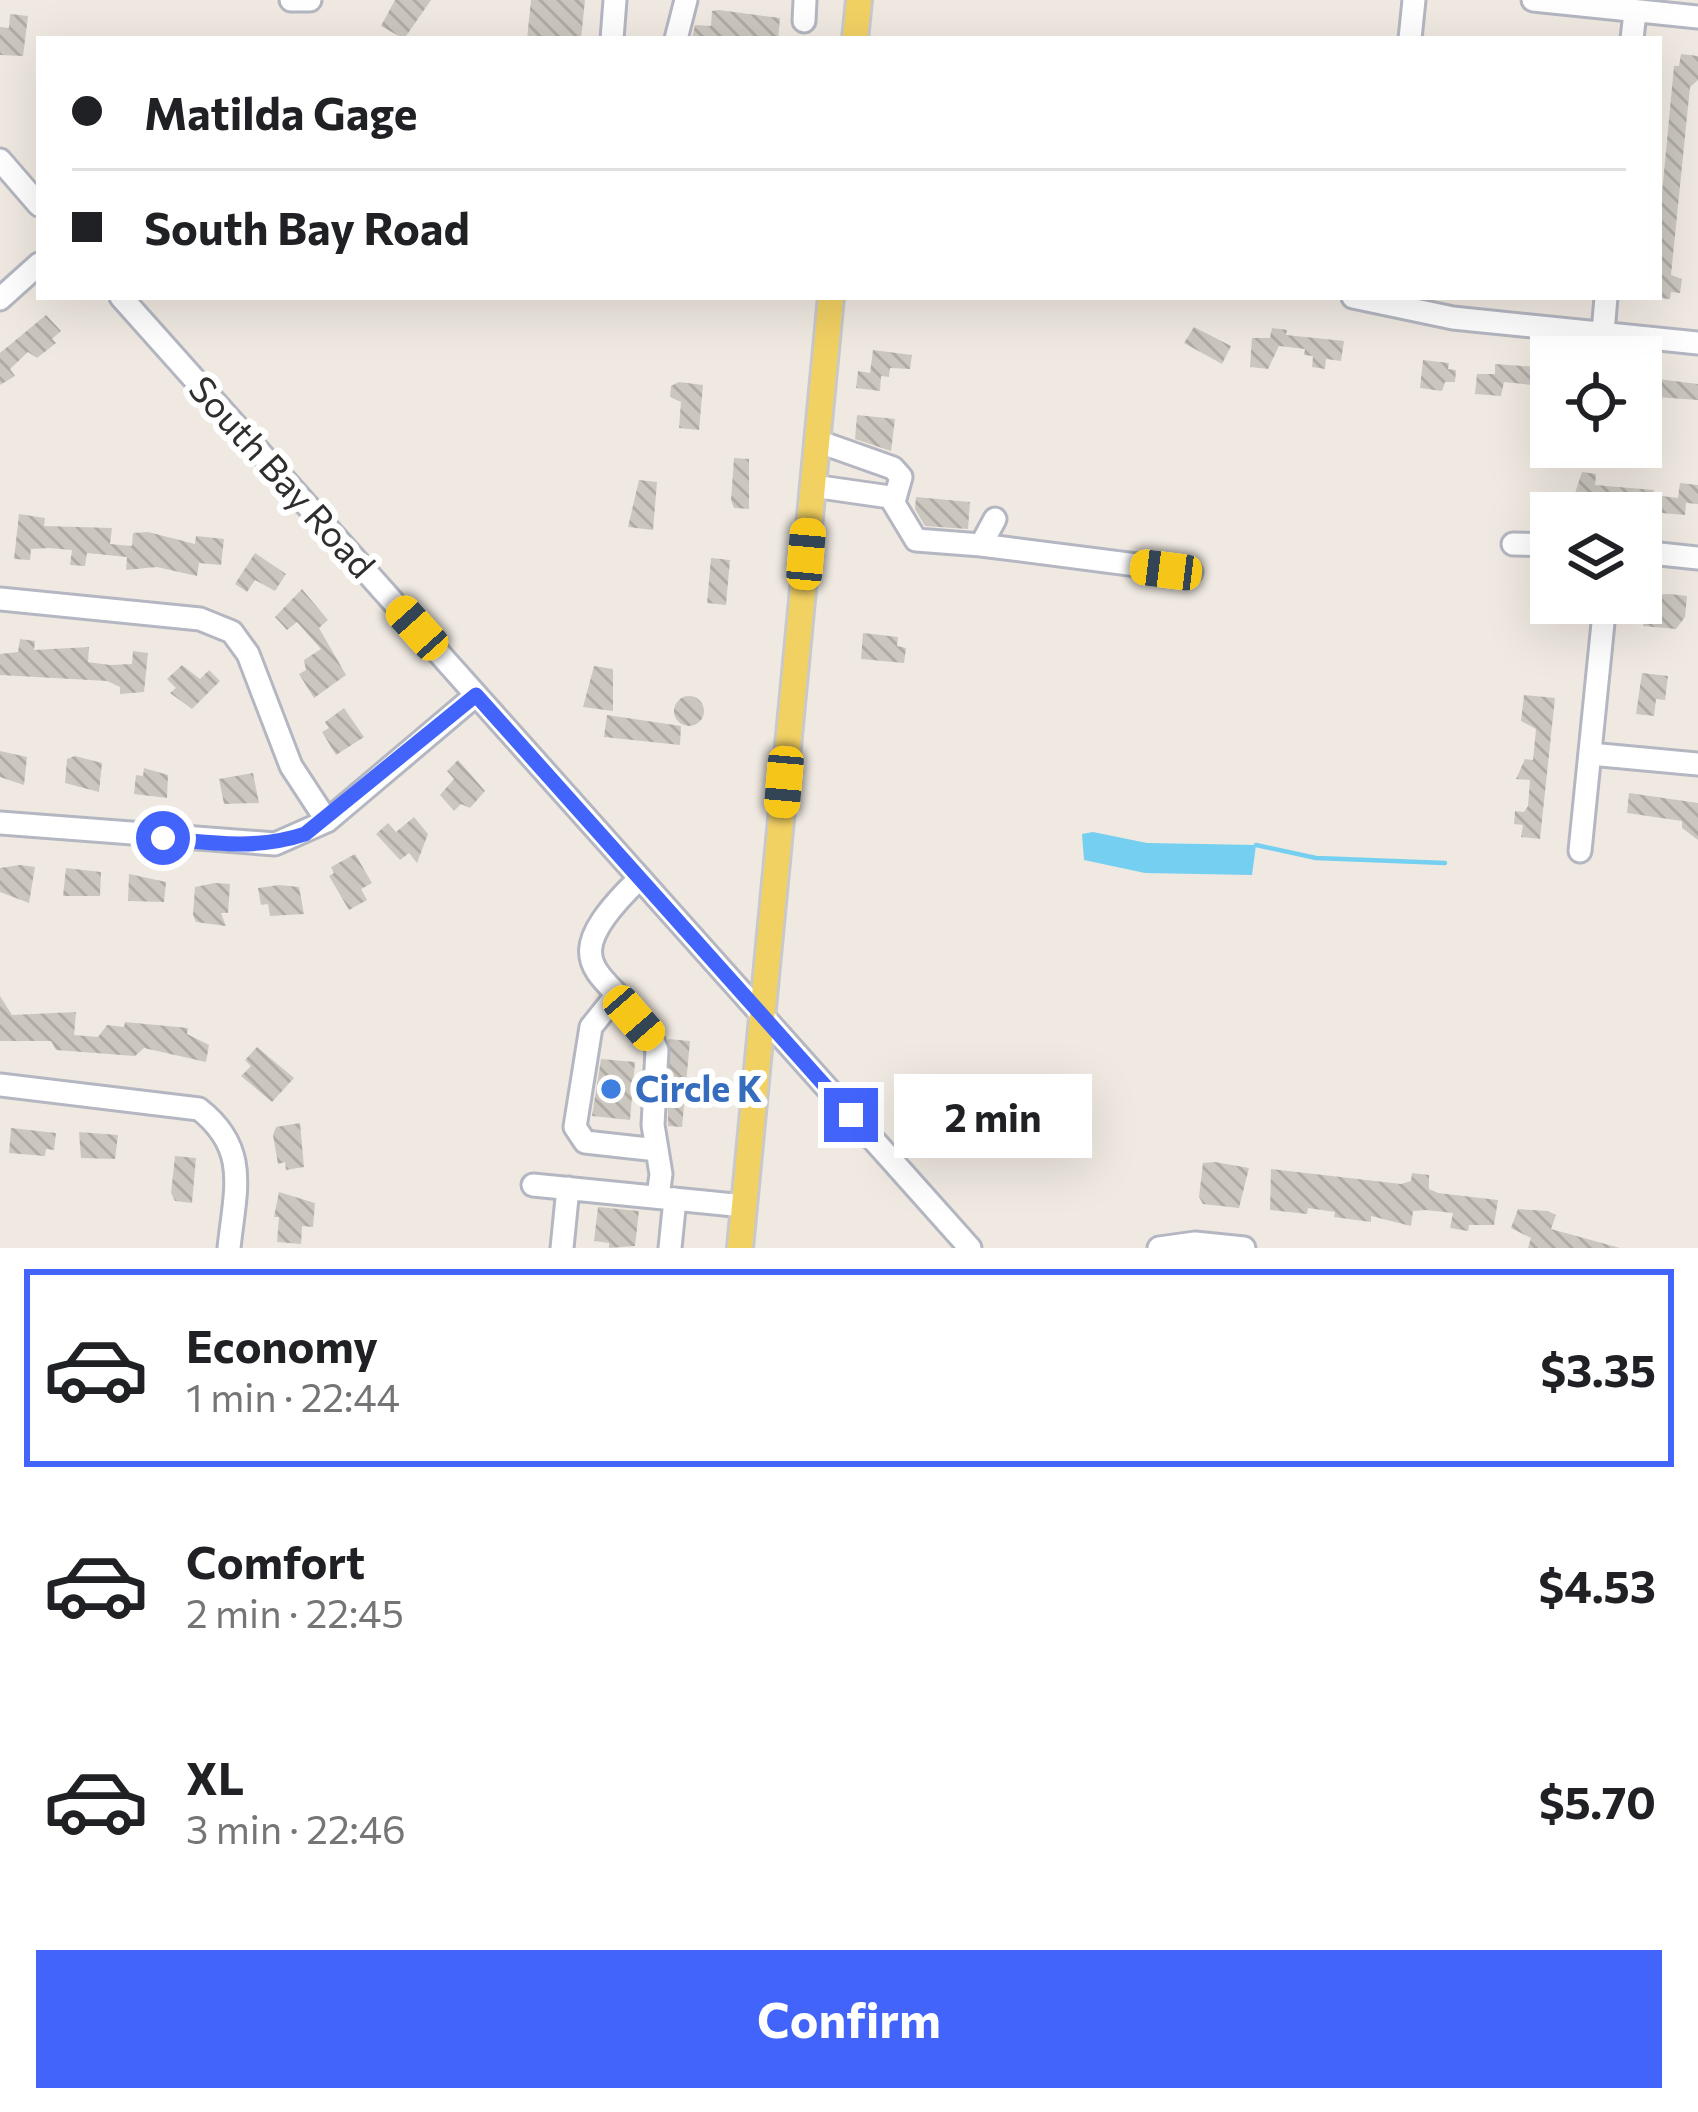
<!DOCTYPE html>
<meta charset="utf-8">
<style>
:root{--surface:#fff;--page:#f2f2f2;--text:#202124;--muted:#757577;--line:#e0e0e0;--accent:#4264fb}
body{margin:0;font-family:Commissioner,sans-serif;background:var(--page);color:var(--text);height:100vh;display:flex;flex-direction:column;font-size:45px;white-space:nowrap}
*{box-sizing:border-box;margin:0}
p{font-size:39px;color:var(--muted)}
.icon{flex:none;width:66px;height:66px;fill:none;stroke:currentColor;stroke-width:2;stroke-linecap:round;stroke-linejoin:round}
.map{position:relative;height:1248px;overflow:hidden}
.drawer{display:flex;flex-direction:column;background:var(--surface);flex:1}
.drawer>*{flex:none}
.banner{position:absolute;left:36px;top:36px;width:1626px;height:264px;border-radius:0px;box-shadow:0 12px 48px #0002;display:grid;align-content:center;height:264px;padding:0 36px;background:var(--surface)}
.fabs{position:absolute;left:1530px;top:336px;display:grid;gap:24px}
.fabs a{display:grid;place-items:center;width:132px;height:132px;border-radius:0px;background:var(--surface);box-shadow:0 12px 48px #0002;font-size:60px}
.end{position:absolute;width:54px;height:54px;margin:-27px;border:15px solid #4264fb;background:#fff;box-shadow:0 0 0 6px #fff}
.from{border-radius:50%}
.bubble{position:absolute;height:84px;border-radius:0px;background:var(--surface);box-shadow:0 12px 48px #0002;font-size:39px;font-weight:700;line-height:84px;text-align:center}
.car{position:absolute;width:36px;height:72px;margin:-36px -18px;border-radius:15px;box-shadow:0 0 9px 3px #0007;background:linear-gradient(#f5c518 24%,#345 0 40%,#f5c518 0 76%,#345 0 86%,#f5c518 0)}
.banner b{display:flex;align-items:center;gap:42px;height:114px;font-size:45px}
.banner b+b{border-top:3px solid var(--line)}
.banner i{width:30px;height:30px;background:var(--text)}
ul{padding:21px 0 0;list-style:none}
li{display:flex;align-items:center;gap:36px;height:198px;margin:0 24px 18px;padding:0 12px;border:6px solid transparent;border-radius:0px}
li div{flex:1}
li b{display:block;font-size:45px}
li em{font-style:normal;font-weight:700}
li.current{border-color:var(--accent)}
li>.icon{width:108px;height:108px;stroke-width:1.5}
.primary-button{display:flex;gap:24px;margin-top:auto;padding:24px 36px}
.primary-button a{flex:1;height:138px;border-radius:0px;background:var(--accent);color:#fff;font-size:48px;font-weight:700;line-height:138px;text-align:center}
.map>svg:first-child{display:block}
.water{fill:#75cff0}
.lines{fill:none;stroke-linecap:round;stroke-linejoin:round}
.stream{stroke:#75cff0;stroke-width:4.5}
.building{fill:url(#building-back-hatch)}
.minor-casing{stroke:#b4b7c1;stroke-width:27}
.major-casing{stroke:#c9c9c9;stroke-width:30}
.minor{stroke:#fff;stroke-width:21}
.major{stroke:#f2d163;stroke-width:24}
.route{stroke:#4264fb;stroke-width:15}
.shop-dot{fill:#3f7fe0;stroke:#fff;stroke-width:4.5}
.labels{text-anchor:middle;stroke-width:12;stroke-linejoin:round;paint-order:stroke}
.street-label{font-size:36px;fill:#2e2e2e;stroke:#fff}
.shop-label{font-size:36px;font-weight:bold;fill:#366cbe;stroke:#fff;text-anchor:start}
</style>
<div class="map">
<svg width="1698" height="1248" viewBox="0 0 1698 1248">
<defs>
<pattern id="building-back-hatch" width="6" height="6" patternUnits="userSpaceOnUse" patternTransform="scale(3)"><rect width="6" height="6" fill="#cbc7bf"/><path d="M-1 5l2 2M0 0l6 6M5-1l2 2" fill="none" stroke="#afaba4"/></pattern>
</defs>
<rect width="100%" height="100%" fill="#efe9e1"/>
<!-- water -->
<path class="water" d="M1093,832L1147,843L1256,845L1252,875L1145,873L1084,860L1082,834Z"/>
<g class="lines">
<!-- stream -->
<path class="stream" d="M1256,845L1316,858L1445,863"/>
</g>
<!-- building -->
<path class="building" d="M395,0H431L404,39L381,26Z
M531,0H585L581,39H527Z
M719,10L780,18L778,39H692L695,25L711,26L712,11Z
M10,14L28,16L23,56L0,55V27L9,28Z
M1681,54L1698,56V80L1690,87L1671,275L1682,279L1680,293L1671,292L1670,299L1659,298V226L1674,66H1679Z
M46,315L61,331L52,339L56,343L37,358L28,352L10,369L15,376L0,385V353Z
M1194,327L1231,346L1222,364L1184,343Z
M1272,328L1287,330L1286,335L1344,341L1341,361L1326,359L1325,369L1312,367L1313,356L1304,355L1305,349L1279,346L1268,369L1250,367L1252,338H1270Z
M873,350L912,355L910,369L890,368L889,377L881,376L880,391L856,388L858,371L870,373Z
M1423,360L1449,363L1448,369L1456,370L1455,382H1445L1442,391L1420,388Z
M1495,364L1551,368V387L1504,382L1501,396L1475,394L1477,374H1495Z
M1641,377L1698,384V400L1642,396Z
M679,382L703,385L699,430L679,428L681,402L670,397L671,386Z
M857,415L895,419L891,451L855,439Z
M734,458L749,459V509L734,508L731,500Z
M1582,472L1596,474L1595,485L1654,490L1653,495L1678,498L1680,483L1698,485V504L1686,503L1685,515L1571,505Z
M639,480L657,482L653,530L628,527Z
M916,497L970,502L968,529L925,526L915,509Z
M19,514L45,518L44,526L112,528L110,544L132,546L133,533L148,532L195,544L196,536L224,539L221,565L199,563L197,576L157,567L126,570L127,557L87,553L85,566L70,565L72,550L49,548L31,549L30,560L14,559Z
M255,553L286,574L275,591L255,580L247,592L235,584Z
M711,558L730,560L726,605L707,603Z
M302,589L328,620L319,628L346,675L314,698L299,674L306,670L304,660L321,649L297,622L287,630L275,617Z
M1670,594L1687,596L1685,617L1676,629L1643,626L1648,595Z
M863,633L898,637L897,646L906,648L904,663L861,659Z
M20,639L35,641L34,650L89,647L88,662L110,665L132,664L133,651L148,653L144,692L120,694V687L107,681L0,675V654L18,652Z
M182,665L200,679L209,670L220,681L192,709L170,693L176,688L167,679Z
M594,666L613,669V711L583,707Z
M1642,673L1668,676L1665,700L1656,699L1654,716L1636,714Z
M1524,695L1555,698L1540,839L1521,837L1523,825L1514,824L1515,811L1524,812L1528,806L1530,780L1516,779L1525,759L1533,760L1536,729L1521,721Z
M674 711a15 15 0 1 1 30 0a15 15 0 1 1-30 0Z
M344,708L364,737L336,755L322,732L329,728L325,722Z
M607,715L681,726L680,745L604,737Z
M0,751L27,757L24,785L0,777Z
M75,756L102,763L99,792L65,783L67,759Z
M458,760L485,791L470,808L461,804L454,811L440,795L454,779L447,771Z
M144,768L168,775L167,798L134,794L136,775L143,776Z
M253,773L259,803L224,804L219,779Z
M1629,793L1698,803V840L1682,828V821L1627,813Z
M414,817L428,834L417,863L409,853L400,860L376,834L388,823L396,832Z
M355,854L372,883L361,889L367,900L349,910L329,876L334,873L331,867Z
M20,865L35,867L29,903L0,892V868Z
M66,868L101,872L100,896H63Z
M129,874L166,882L164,902L128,901Z
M215,883L230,884L228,913H221L226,926L196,922L193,915L195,887Z
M279,885L299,887L304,914L270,916L268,904L261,905L258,888Z
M0,996L12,1015L76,1012L74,1035L98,1037L107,1025L124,1027L125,1022L188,1028L187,1034L209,1045L206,1062L144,1048L135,1056L56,1050L51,1041H0Z
M668,1039L690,1041L682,1127L668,1126Z
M257,1047L294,1078L272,1102L241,1076L251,1066L245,1060Z
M601,1059L635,1062L630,1120L592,1116Z
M300,1123L304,1167L286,1170L285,1162L278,1164L273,1135L276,1127Z
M11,1128L56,1133L54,1150L46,1149L45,1156L9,1153Z
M79,1132L118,1135L115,1159L81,1158Z
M175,1156L196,1158L192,1203L175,1201L171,1193Z
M1215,1162L1249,1168L1239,1208L1203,1204L1199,1197L1203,1163Z
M1271,1169L1401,1184L1411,1181L1412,1173L1429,1175V1189L1438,1193L1498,1200L1494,1225H1469L1468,1231L1450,1228L1453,1213L1426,1210L1413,1211L1411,1226L1371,1216V1222L1334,1217L1335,1212L1308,1208L1307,1214L1270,1210Z
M279,1192L315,1203L313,1227L302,1226L301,1244L277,1242L279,1217H274Z
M598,1207L639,1211L635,1246L609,1248V1243L594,1241Z
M1518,1209L1548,1211L1556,1215L1551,1229L1620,1248H1528L1531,1238L1511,1228Z"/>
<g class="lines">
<!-- minor casing -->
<g class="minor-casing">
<path id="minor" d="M291,0H310
M1533,0L1698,17
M804,21L805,0
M612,39L615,0
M676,39L686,0
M1410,39L1414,0
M1632,39L1635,12
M0,160L39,205
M121,297L970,1248
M1353,297L1453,318L1698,343
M0,299L39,264
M1603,333L1606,297
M817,441L893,468L901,477L894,502
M813,486L890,497L916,540L981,545L995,519
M1513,544L1551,545
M981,545L1191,572
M1641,552L1698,558
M0,599L200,619L232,632L248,654L291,766L327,821
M1590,754L1698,764
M0,823L275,844L327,821L476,695
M1580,851L1605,603
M640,878C536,978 623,969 657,1050L653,1125L661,1174L658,1197
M615,997L591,1027L575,1127L585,1142L657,1150
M0,1085L199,1109C250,1149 235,1190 229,1248
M533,1185L744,1206
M562,1248L568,1188
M670,1248L675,1199
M1159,1248L1195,1243L1244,1248"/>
</g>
<!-- major casing -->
<g class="major-casing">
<path id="major" d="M855,39L859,0
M740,1248L831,297"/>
</g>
<!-- minor -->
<use href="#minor" class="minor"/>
<!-- major -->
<use href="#major" class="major"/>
</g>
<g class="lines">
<!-- route -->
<path class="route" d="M163,838C212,843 257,850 305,834L476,695L851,1115"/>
</g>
<!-- markers -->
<circle class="shop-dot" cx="611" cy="1089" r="12"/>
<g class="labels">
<!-- street labels -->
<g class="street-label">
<text transform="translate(282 477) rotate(48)" y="13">South Bay Road</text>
</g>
<!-- shop labels -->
<g class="shop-label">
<text x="635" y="1102">Circle K</text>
</g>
</g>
</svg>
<div class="fabs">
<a><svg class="icon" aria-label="locate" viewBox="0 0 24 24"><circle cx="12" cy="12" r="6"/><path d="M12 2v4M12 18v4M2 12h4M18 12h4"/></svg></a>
<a><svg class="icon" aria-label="layers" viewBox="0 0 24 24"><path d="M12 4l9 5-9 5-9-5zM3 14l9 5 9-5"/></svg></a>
</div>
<i class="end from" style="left:163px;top:838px"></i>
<i class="end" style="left:851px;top:1115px"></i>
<div class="bubble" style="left:894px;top:1074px;width:198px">2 min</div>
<i class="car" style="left:806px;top:554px;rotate:5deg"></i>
<i class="car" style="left:1166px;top:570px;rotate:277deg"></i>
<i class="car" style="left:417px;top:628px;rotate:318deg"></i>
<i class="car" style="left:784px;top:782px;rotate:185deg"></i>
<i class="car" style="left:634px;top:1018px;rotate:139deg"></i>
<div class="banner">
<b><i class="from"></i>Matilda Gage</b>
<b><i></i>South Bay Road</b>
</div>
</div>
<section class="drawer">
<ul>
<li class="current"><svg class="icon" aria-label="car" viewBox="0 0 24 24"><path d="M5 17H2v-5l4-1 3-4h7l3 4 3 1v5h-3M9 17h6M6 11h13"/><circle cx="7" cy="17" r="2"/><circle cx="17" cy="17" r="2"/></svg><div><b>Economy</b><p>1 min · 22:44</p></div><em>$3.35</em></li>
<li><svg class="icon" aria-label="car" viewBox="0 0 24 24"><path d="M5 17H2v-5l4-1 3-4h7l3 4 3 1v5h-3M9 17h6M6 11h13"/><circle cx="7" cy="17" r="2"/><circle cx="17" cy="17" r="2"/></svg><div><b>Comfort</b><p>2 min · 22:45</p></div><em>$4.53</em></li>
<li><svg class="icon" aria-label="car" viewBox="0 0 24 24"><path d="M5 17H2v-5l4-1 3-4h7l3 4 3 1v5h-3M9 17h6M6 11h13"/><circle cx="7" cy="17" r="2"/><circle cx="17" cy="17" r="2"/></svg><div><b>XL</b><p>3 min · 22:46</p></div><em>$5.70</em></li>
</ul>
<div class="primary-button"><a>Confirm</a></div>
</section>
